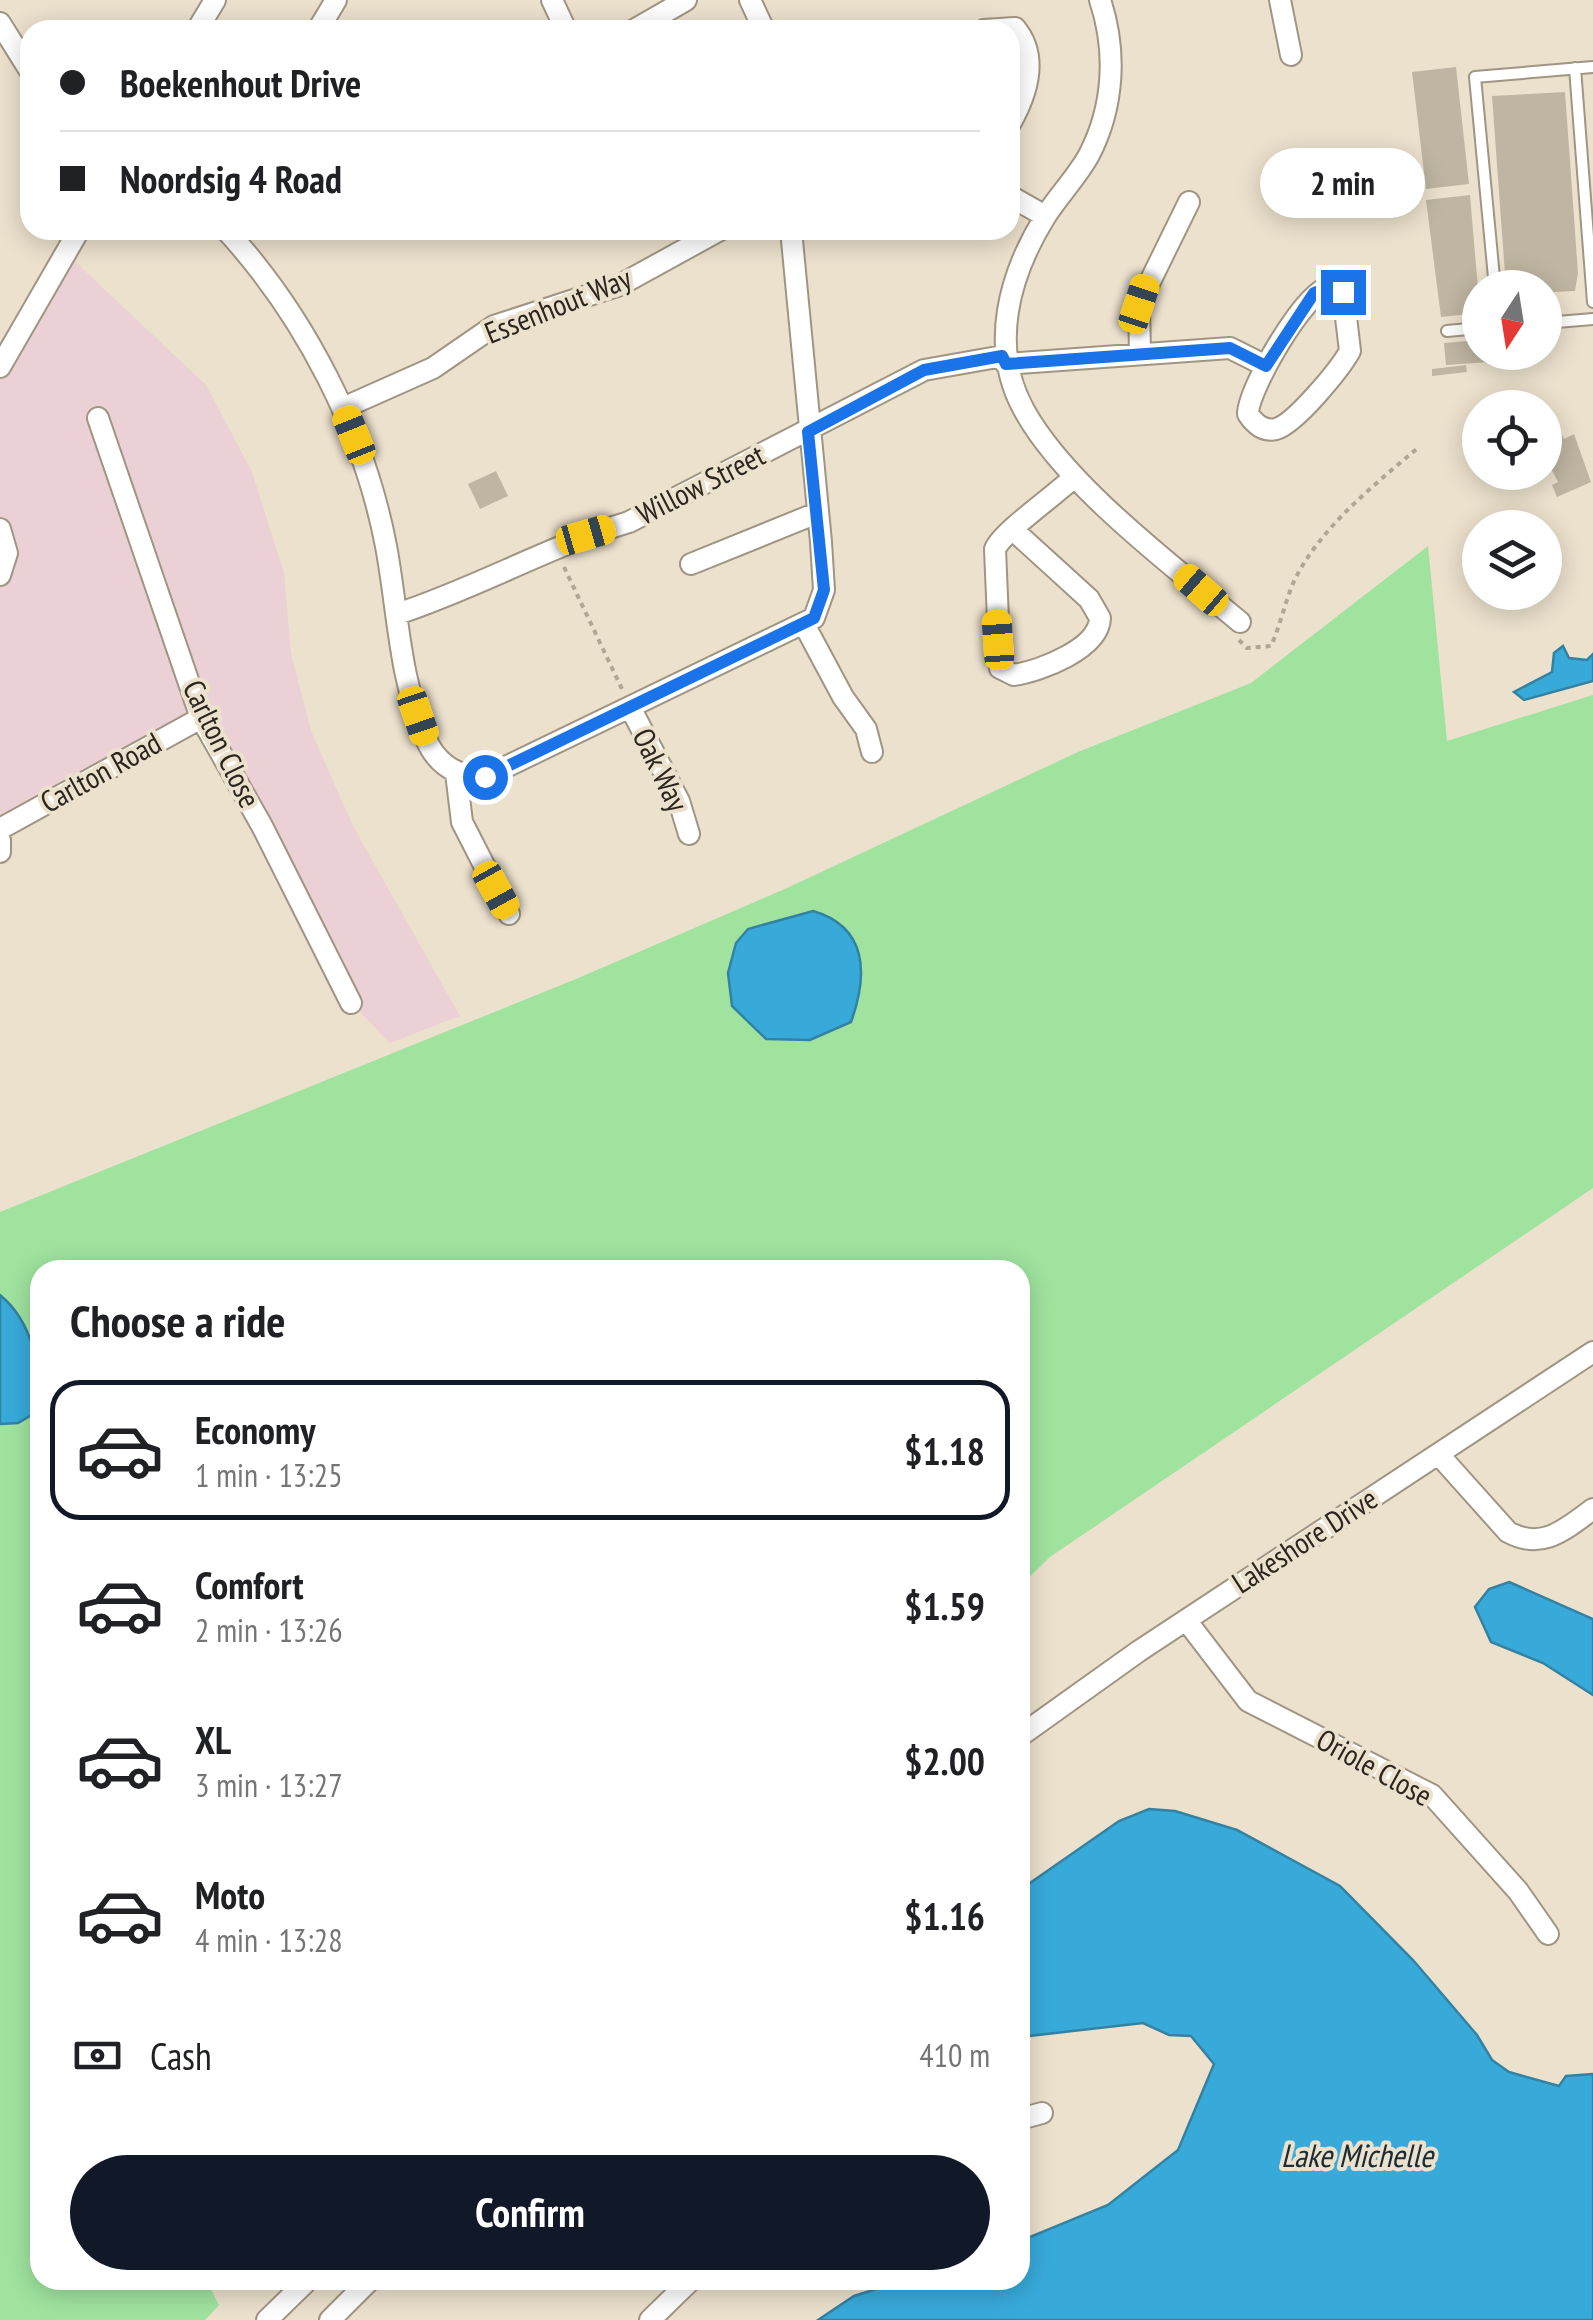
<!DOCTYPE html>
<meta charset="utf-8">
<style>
:root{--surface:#fff;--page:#f2f2f2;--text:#202124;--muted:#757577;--line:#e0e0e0;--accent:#111827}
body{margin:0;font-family:"PT Sans Narrow",sans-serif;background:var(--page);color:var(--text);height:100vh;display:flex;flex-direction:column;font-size:38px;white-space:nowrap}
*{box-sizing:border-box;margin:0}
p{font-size:32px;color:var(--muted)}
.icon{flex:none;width:55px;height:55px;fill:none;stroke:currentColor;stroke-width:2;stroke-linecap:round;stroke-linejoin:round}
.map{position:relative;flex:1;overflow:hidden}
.panel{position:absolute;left:30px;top:1260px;width:1000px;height:1030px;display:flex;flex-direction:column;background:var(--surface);border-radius:30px;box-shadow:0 5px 25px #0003}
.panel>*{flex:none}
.top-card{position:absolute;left:20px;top:20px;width:1000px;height:220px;border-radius:30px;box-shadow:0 5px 25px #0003;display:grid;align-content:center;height:220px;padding:0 40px;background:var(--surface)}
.needle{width:65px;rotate:192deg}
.buttons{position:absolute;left:1462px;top:270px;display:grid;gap:20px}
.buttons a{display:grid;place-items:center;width:100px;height:100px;border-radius:50%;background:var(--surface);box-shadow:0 5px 25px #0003;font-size:50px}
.end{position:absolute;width:45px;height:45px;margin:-22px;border:12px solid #1a73e8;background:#fff;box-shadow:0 0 0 5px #fff}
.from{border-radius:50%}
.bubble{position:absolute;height:70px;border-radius:35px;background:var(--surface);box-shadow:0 5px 25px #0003;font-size:32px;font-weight:800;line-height:70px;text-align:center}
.car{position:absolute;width:30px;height:60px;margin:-30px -15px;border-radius:12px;box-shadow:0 0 8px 2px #0007;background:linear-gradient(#f5c518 24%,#345 0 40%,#f5c518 0 76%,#345 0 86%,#f5c518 0)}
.top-card b{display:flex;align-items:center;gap:35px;height:95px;font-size:38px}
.top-card b+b{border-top:2px solid var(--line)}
.top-card i{width:25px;height:25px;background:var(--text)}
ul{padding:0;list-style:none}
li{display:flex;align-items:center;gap:30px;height:140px;margin:0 20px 15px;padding:0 20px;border:5px solid transparent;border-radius:30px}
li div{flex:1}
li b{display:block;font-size:38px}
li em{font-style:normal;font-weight:800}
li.current{border-color:var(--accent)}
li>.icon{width:90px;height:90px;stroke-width:1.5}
h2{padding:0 40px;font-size:45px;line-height:120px}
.pay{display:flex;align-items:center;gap:25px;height:110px;padding:0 40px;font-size:38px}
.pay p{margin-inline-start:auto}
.cta{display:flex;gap:20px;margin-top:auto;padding:20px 40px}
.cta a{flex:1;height:115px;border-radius:60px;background:var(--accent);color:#fff;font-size:40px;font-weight:800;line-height:115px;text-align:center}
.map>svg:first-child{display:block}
.commercial{fill:#ebd1d6}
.green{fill:#9fe39f}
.water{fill:#38aada;stroke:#3482a2;stroke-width:2.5}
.building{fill:#bfb5a2}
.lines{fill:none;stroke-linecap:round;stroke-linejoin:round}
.lane-casing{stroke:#a09583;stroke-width:14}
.street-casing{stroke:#a09583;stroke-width:24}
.path{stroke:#afa696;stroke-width:4;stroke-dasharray:5 5;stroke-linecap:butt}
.lane{stroke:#fff;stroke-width:10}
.street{stroke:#fff;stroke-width:20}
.route{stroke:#1a73e8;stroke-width:12}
.labels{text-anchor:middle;stroke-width:8;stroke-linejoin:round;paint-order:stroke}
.street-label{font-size:30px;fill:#2a251e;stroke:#ece1cd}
.water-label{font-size:32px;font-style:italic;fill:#192c36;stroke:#ece1cd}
</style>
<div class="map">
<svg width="1593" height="2320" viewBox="0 0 1593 2320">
<rect width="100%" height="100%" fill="#ece1cd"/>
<!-- commercial -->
<path class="commercial" d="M66,253L206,385L252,472L284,573L291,653L311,731L353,826L460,1016L390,1043L351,1003L201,718L0,829V367Z"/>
<!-- green -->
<path class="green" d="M1428,546L1447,741L1593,695V1188L1050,1557L1020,1586V1270H40V2280H206L219,2305L205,2320H0V1212L576,979L787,888L1078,752L1251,683Z"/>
<!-- water -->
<path class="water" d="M1563,646L1569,658L1587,660L1593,654V681L1524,700L1514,692L1552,672L1554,653Z
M813,911C868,927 868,975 851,1022L810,1040L766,1039L732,1006L728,973L736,943L748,929Z
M0,1295C34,1323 40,1368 40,1410L18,1423L0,1424Z
M1509,1582L1593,1619V1695L1543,1663L1491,1642L1475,1607L1489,1589Z
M1149,1809L1175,1811L1237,1830L1340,1886L1413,1960L1477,2035L1492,2060L1509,2072L1559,2086L1566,2076L1593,2074V2320H818L854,2296L905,2280H1020V2241L1108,2205L1178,2150L1214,2064L1191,2036L1169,2035L1143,2023L1020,2037V1890L1119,1821Z"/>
<!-- building -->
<path class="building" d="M1456,67L1469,184L1426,189L1412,72Z
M1565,92L1578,273L1575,291L1554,292V299L1545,300V288H1506L1492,96Z
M1470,195L1480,313L1441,317L1426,200Z
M1480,340V352H1503L1504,361L1446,365L1444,343Z
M1466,365L1467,372L1432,376V369Z
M1558,425L1564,439L1574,434L1591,482L1557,497L1552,485L1558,482L1545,457V431Z
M496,471L508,496L480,509L468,484Z"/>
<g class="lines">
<!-- lane casing -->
<g class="lane-casing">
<path id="lane" d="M1575,68L1593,302
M1495,288L1475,77L1593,67
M1545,323L1593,319
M1447,331L1480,328"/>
</g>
<!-- street casing -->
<g class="street-casing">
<path id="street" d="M552,0L566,30
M750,0L764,30
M1100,0C1117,51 1114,107 1089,155C1077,177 1058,196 1045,217C1009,275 989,347 1024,410C1065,485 1173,566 1240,622
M1280,0L1291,55
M0,23L30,71
M197,30L215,0
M318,30L336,0
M634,30L686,0
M984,30L1015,28C1039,57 1027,94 1010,124
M1010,196L1045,216
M226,230C305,316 364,431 386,546C398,610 399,679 426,739C437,765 457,777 485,777L814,618L824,590L821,542L791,230
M1329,287L1343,292L1350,351C1340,369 1295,424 1276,429C1263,432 1254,423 1248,414C1248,389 1305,291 1329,287Z
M1140,354L1139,304L1189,202
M1006,364L1230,348L1266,366
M0,367L79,230
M343,408L433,368L494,326L620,285L720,230
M98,418L201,718L262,826L351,1003
M0,529L7,553L0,575
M1012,529L1089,599L1100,618C1099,649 1040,671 1014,675L1000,668L995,549C1003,531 1056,495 1074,477
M691,564L817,513
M397,614C477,588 549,546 629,522L924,370L1003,356
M805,626L843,697L866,729L872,752
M630,707L679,801L689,834
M456,773L462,822L509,914
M0,829L201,718
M0,840V852
M1440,1456L1508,1532C1543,1551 1565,1529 1593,1509
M1186,1620L1248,1701L1432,1795L1518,1891L1548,1934
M1020,1736L1139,1651L1593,1352
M1020,2119L1042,2113
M267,2320L308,2280
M330,2320L370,2280
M650,2320L691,2280"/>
</g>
<!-- path -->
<path class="path" d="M564,567L622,689
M1239,640L1247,648L1271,646C1281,624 1285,601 1295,579C1322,526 1374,485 1419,447"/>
<!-- lane -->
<use href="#lane" class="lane"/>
<!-- street -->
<use href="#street" class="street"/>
</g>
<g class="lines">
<!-- route -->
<path class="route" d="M485,777L814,618L824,590L808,432L924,370L1002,356L1006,364L1230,348L1266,366L1314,293L1329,287L1343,292"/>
</g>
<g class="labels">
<!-- street labels -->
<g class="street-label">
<text transform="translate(558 306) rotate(-22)" y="10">Essenhout Way</text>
<text transform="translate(701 485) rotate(-27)" y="10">Willow Street</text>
<text transform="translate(221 744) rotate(64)" y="10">Carlton Close</text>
<text transform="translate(660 770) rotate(64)" y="10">Oak Way</text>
<text transform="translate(101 773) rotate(-29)" y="10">Carlton Road</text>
<text transform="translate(1305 1541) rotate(-33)" y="10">Lakeshore Drive</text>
<text transform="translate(1374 1768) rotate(29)" y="10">Oriole Close</text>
</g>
<!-- water labels -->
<g class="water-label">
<text x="1357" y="2167">Lake Michelle</text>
</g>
</g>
</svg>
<div class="buttons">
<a><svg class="needle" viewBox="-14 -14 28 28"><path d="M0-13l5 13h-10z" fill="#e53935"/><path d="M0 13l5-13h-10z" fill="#757577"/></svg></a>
<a><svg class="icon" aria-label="locate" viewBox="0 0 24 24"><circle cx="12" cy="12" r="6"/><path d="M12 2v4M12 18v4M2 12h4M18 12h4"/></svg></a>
<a><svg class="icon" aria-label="layers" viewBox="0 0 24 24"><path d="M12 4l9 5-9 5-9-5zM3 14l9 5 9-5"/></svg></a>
</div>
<i class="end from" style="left:485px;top:777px"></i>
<i class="end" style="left:1343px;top:292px"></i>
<div class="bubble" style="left:1260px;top:148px;width:165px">2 min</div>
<i class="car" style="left:1139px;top:304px;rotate:18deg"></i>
<i class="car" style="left:354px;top:435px;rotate:338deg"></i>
<i class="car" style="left:586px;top:535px;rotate:74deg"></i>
<i class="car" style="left:1201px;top:590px;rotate:311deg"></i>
<i class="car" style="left:998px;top:640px;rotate:356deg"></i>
<i class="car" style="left:418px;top:716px;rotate:161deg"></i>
<i class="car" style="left:496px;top:890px;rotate:151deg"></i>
<div class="top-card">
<b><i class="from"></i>Boekenhout Drive</b>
<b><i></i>Noordsig 4 Road</b>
</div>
<section class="panel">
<h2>Choose a ride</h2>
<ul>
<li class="current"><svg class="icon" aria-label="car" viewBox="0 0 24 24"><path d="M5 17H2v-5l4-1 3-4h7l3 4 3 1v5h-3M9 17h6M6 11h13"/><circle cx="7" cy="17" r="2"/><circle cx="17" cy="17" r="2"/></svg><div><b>Economy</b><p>1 min · 13:25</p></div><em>$1.18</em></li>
<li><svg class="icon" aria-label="car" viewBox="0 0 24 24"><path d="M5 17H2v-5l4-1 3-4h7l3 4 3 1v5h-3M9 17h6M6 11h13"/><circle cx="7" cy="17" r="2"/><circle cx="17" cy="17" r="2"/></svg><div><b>Comfort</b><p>2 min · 13:26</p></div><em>$1.59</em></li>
<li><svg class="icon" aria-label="car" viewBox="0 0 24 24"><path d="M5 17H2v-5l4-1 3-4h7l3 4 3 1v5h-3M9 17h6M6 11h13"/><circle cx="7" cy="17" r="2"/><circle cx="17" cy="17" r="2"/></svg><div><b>XL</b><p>3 min · 13:27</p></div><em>$2.00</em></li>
<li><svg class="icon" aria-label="car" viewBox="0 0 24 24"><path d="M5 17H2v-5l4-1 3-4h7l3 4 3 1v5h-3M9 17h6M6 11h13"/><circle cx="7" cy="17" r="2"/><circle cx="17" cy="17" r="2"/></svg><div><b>Moto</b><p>4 min · 13:28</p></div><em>$1.16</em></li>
</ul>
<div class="pay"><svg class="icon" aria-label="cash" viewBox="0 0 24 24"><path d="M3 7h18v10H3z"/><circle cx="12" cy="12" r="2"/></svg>Cash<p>410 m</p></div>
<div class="cta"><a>Confirm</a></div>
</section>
</div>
